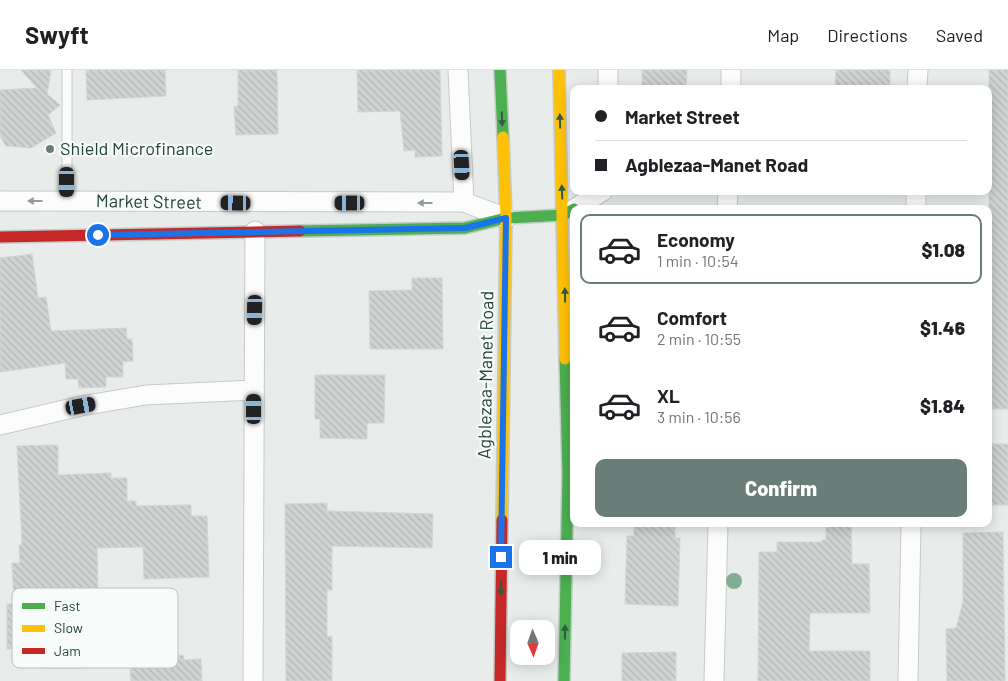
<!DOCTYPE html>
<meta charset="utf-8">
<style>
:root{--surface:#fff;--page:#f6f6f6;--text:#202124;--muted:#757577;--line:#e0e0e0;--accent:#697e78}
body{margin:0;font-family:Barlow,sans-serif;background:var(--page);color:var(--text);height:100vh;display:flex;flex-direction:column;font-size:19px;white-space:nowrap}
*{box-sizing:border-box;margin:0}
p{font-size:16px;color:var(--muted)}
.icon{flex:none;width:28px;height:28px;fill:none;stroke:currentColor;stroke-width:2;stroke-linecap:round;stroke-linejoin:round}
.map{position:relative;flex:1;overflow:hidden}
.panel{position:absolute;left:570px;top:135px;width:422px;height:322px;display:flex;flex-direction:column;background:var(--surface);border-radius:10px;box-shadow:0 2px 12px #0003}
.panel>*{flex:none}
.hud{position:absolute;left:570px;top:15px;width:422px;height:110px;border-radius:10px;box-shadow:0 2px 12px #0003;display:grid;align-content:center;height:110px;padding:0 25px;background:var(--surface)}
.needle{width:32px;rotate:178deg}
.tools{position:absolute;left:510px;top:550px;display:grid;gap:10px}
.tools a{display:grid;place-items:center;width:45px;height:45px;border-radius:10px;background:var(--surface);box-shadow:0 2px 12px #0003;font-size:25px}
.end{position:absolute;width:22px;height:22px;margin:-11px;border:6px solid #1a73e8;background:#fff;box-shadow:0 0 0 2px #fff}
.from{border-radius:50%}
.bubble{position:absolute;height:35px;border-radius:10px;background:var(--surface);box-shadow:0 2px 12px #0003;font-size:16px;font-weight:800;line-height:35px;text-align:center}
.car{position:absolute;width:15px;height:30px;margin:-15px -8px;border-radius:6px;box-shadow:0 0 4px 1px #0007;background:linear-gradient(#222 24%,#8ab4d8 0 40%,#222 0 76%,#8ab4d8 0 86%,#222 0)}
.hud b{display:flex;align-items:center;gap:18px;height:48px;font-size:19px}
.hud b+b{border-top:1px solid var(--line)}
.hud i{width:12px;height:12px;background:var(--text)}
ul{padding:9px 0 0;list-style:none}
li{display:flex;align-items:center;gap:15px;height:70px;margin:0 10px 8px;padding:0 15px;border:2px solid transparent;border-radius:10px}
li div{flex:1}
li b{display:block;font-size:19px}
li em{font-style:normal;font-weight:800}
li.selected{border-color:var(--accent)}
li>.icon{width:45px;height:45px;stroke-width:1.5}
.button{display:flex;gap:10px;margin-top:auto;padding:10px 25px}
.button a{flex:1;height:58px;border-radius:10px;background:var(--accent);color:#fff;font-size:20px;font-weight:800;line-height:58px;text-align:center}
header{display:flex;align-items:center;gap:30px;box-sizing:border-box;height:70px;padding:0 25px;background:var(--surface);border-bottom:1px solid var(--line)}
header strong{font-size:24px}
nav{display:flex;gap:28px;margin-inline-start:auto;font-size:18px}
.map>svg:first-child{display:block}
.building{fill:url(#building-back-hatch);stroke:#d1d6d4}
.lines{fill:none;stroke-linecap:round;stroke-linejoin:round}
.lane-casing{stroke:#c5cac8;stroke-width:11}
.street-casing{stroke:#c5cac8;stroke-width:21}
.fast-casing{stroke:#c3cbc8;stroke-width:14}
.slow-casing{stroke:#c3cbc8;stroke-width:14}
.jam-casing{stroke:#c3cbc8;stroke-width:14}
.lane{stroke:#fcfcfc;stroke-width:9}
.street{stroke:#fcfcfc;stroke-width:19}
.fast{stroke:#4caf50;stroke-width:11}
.slow{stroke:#ffc107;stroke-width:11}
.jam{stroke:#c62828;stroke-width:11}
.tree{fill:#81ae93}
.oneway{fill:#2e5d40}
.oneway2{fill:#909f9b}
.route{stroke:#1a73e8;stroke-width:6}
.poi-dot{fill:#697e78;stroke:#f7fbf9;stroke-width:2}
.labels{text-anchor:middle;stroke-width:4.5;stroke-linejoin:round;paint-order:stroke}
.poi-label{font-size:18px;fill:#24423a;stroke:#f7fbf9;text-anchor:start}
.street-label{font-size:18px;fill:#24423a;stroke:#f7fbf9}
.key{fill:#f7fbf9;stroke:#b8c4c0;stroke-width:1}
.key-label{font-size:14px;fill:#24423a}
</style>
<header>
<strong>Swyft</strong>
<nav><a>Map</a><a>Directions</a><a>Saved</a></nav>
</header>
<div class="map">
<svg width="1008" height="611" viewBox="0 0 1008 611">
<defs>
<pattern id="building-back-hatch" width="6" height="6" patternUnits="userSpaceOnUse" patternTransform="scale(1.25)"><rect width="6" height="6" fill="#cfd4d2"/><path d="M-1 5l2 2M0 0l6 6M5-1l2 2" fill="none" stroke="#b2b7b5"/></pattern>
</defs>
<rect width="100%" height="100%" fill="#e8edeb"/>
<!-- building -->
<path class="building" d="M21,0H51L47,24L60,35L48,45L56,63L31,78L6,76L0,66V20L37,18Z
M86,0H165L166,26L87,30Z
M238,0H277L278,64L236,65L234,37L238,36Z
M357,0H440L442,86L415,87V80L404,81L400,41L358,42Z
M642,0H687L686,19H642Z
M836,0H890V19H835Z
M989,0H1008V339H989Z
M32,184L38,228L46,227L51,261L126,258L127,269H132L133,291L123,292V307H106V317L79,318L78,309H66L65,293L0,302V188Z
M412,208H442L443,279H370L369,221L412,220Z
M315,305H385L384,353H367V369L320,368V349H315Z
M989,374H1008V435H989Z
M58,375V405L111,403V408H127V431H136V436L191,435V446H207L209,507L144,509L143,477L97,478L98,522H81V598H46V583H25V579H7V534H14L12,493H20L19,475H22L17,376Z
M327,433V441L433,444L432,478L332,476V520H327V567L332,566V611H286L285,434Z
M634,454H675V468H680L678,536L625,534L627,466H634Z
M826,454H851L852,494H869L870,543H810L809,581H870V611H758L759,482H777V472H822V470H826Z
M1003,462L1005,611H947L946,559L956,558L963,532V463Z
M164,571L165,587L183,585L184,590L201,589L202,611H131L128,573Z
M676,582V611H622V583Z"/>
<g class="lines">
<!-- lane casing -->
<g class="lane-casing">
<path id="lane" d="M67,131V0"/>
</g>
<!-- street casing -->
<g class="street-casing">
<path id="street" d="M458,0L464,132
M608,0V19
M731,19V0
M917,19L918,0
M0,131L464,132L506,148
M574,139L603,121
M727,139L728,121
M916,139V121
M0,355L81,336L146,325L254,320
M253,611L255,161
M714,611L718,454
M908,611L911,454"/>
</g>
<!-- fast casing -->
<g class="fast-casing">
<path id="fast" d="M500,0L503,67
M300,161L465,158L506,148L563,145L574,139
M564,611L568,404L565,289"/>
</g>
<!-- slow casing -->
<g class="slow-casing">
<path id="slow" d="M559,0L565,289
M502,450L506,148L503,67"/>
</g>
<!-- jam casing -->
<g class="jam-casing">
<path id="jam" d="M0,167L300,161
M500,611L502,450"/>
</g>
<!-- lane -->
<use href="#lane" class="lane"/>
<!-- street -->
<use href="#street" class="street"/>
<!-- fast -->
<use href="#fast" class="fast"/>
<!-- slow -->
<use href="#slow" class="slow"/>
<!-- jam -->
<use href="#jam" class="jam"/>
</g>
<!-- trees -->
<circle class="tree" cx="734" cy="511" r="8"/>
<!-- one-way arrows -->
<defs><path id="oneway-solid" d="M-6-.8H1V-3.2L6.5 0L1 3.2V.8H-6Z" transform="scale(1.25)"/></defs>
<g class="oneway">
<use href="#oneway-solid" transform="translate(502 49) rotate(88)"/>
<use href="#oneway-solid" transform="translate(560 51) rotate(-91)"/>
<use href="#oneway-solid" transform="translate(562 122) rotate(-92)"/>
<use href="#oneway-solid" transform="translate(565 225) rotate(-91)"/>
<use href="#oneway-solid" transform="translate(501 518) rotate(91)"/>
<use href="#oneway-solid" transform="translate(565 562) rotate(-89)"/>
</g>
<g class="oneway2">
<use href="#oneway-solid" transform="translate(35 131) rotate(-180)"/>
<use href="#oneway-solid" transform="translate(425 133) rotate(180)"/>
</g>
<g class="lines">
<!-- route -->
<path class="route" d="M98,165L465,158L506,148L501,487"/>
</g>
<!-- markers -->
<circle class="poi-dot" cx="50" cy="79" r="5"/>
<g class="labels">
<!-- poi labels -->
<g class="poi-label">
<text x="60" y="85">Shield Microfinance</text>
</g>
<!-- street labels -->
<g class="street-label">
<text transform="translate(149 132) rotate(1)" y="6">Market Street</text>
<text transform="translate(486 305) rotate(-89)" y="6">Agblezaa-Manet Road</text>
</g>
</g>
<!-- legend -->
<rect x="12" y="518" width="166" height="80" rx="8" class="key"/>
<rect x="22" y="533" width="23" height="6" fill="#4caf50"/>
<rect x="22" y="555" width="23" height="7" fill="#ffc107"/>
<rect x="22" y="578" width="23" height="6" fill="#c62828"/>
<g class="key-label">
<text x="54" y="541">Fast</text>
<text x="54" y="563">Slow</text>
<text x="54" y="586">Jam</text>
</g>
</svg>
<div class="tools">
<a><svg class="needle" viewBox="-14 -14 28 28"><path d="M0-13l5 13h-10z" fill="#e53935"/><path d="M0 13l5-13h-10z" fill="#757577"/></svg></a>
</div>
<i class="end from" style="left:98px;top:165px"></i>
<i class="end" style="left:501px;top:487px"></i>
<div class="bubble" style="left:519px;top:470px;width:82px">1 min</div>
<i class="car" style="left:462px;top:95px;rotate:177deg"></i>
<i class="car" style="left:67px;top:112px;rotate:180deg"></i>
<i class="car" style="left:236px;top:133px;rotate:271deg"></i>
<i class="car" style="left:350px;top:133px;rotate:270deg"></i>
<i class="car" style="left:255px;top:240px;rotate:181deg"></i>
<i class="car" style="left:81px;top:336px;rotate:80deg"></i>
<i class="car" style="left:254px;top:339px;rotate:0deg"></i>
<div class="hud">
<b><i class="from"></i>Market Street</b>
<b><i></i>Agblezaa-Manet Road</b>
</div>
<section class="panel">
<ul>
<li class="selected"><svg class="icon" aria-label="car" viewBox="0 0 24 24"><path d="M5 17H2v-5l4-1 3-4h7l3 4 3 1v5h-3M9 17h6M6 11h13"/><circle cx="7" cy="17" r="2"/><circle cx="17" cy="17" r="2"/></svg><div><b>Economy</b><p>1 min · 10:54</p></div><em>$1.08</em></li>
<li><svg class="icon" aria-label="car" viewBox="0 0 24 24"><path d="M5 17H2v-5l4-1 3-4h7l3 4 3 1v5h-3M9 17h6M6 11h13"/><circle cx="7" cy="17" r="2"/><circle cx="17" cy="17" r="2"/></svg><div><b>Comfort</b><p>2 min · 10:55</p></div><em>$1.46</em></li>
<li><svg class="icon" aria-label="car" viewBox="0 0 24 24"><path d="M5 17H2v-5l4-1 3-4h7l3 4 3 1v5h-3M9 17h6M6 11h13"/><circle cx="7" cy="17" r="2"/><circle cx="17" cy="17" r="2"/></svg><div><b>XL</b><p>3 min · 10:56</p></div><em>$1.84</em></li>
</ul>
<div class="button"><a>Confirm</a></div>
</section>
</div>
